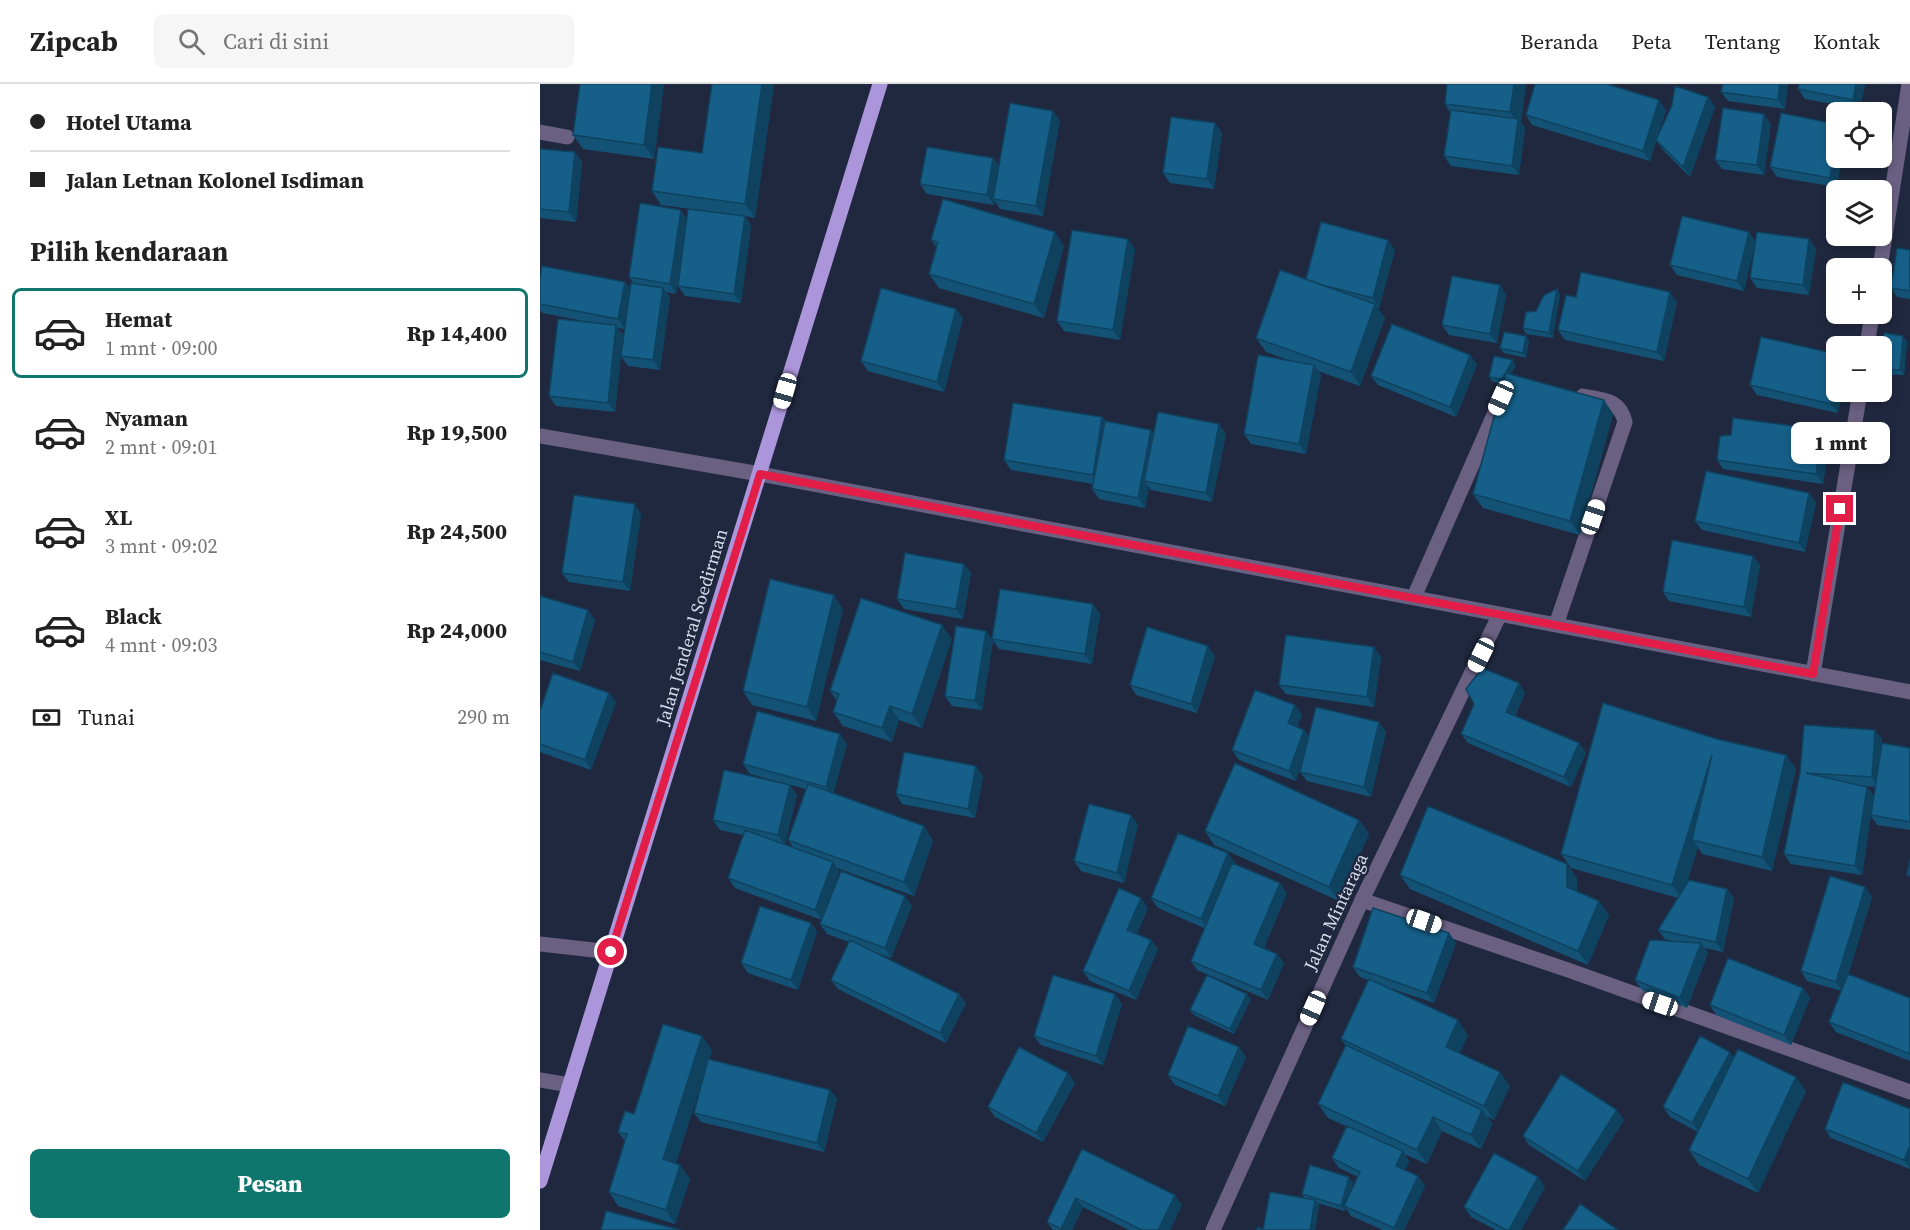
<!DOCTYPE html>
<html lang="id">
<meta charset="utf-8">
<style>
:root{--surface:#fff;--page:#f6f6f6;--text:#222;--muted:#767676;--line:#e0e0e0;--accent:#0f766e}
body{margin:0;font-family:"Source Serif 4",serif;background:var(--page);color:var(--text);height:100vh;display:flex;flex-direction:column;font-size:22px;white-space:nowrap}
*{box-sizing:border-box;margin:0}
p{font-size:20px;color:var(--muted)}
.icon{flex:none;width:33px;height:33px;fill:none;stroke:currentColor;stroke-width:2;stroke-linecap:round;stroke-linejoin:round}
.map{position:relative;flex:1;overflow:hidden}
.drawer{display:flex;flex-direction:column;background:var(--surface);width:540px}
.drawer>*{flex:none}
.guide{display:grid;align-content:center;height:132px;padding:0 30px;background:var(--surface)}
.fabs{position:absolute;left:1286px;top:18px;display:grid;gap:12px}
.fabs a{display:grid;place-items:center;width:66px;height:66px;border-radius:9px;background:var(--surface);box-shadow:0 3px 9px #0003;font-size:30px}
.end{position:absolute;width:27px;height:27px;margin:-14px;border:8px solid #e11d48;background:#fff;box-shadow:0 0 0 3px #fff}
.from{border-radius:50%}
.bubble{position:absolute;height:42px;border-radius:9px;background:var(--surface);box-shadow:0 3px 9px #0003;font-size:20px;font-weight:800;line-height:42px;text-align:center}
.car{position:absolute;width:18px;height:36px;margin:-18px -9px;border-radius:8px;box-shadow:0 0 4px 2px #0007;background:linear-gradient(#fff 24%,#345 0 40%,#fff 0 76%,#345 0 86%,#fff 0)}
.guide b{display:flex;align-items:center;gap:21px;height:57px;font-size:22px}
.guide b+b{border-top:2px solid var(--line)}
.guide i{width:15px;height:15px;background:var(--text)}
ul{padding:0;list-style:none}
li{display:flex;align-items:center;gap:18px;height:90px;margin:0 12px 9px;padding:0 18px;border:3px solid transparent;border-radius:9px}
li div{flex:1}
li b{display:block;font-size:22px}
li em{font-style:normal;font-weight:800}
li.current{border-color:var(--accent)}
li>.icon{width:54px;height:54px;stroke-width:1.5}
h2{padding:0 30px;font-size:27px;line-height:72px}
.pay{display:flex;align-items:center;gap:15px;height:66px;padding:0 30px;font-size:22px}
.pay p{margin-inline-start:auto}
.cta{display:flex;gap:12px;margin-top:auto;padding:12px 30px}
.cta a{flex:1;height:69px;border-radius:9px;background:var(--accent);color:#fff;font-size:24px;font-weight:800;line-height:69px;text-align:center}
header{display:flex;align-items:center;gap:36px;box-sizing:border-box;height:84px;padding:0 30px;background:var(--surface);border-bottom:2px solid var(--line)}
header strong{font-size:28px}
nav{display:flex;gap:33px;margin-inline-start:auto;font-size:21px}
.search{width:420px;height:54px;background:var(--page);display:flex;align-items:center;gap:15px;box-sizing:border-box;padding:0 21px;border-radius:9px;color:var(--muted);font-size:22px}
main{display:flex;flex:1;min-height:0}
.map>svg:first-child{display:block}
.lines{fill:none;stroke-linecap:round;stroke-linejoin:round}
.minor{stroke:#6a6082;stroke-width:15}
.major{stroke:#ac96db;stroke-width:15}
.wall{fill:#135275;fill-rule:evenodd}
.shaded-wall{fill:#0f425f}
.building{fill:#165f88;stroke:#0f425f;stroke-width:1.5}
.route{stroke:#e11d48;stroke-width:8}
.labels{text-anchor:middle;stroke-width:5;stroke-linejoin:round;paint-order:stroke}
.street-label{font-size:18px;fill:#d6dcec;stroke:#20283f}
</style>
<header>
<strong>Zipcab</strong>
<div class="search"><svg class="icon" aria-label="search" viewBox="0 0 24 24"><circle cx="10" cy="10" r="6"/><path d="M15 15l6 6"/></svg>Cari di sini</div>
<nav><a>Beranda</a><a>Peta</a><a>Tentang</a><a>Kontak</a></nav>
</header>
<main>
<section class="drawer">
<div class="guide">
<b><i class="from"></i>Hotel Utama</b>
<b><i></i>Jalan Letnan Kolonel Isdiman</b>
</div>
<h2>Pilih kendaraan</h2>
<ul>
<li class="current"><svg class="icon" aria-label="car" viewBox="0 0 24 24"><path d="M5 17H2v-5l4-1 3-4h7l3 4 3 1v5h-3M9 17h6M6 11h13"/><circle cx="7" cy="17" r="2"/><circle cx="17" cy="17" r="2"/></svg><div><b>Hemat</b><p>1 mnt · 09:00</p></div><em>Rp 14,400</em></li>
<li><svg class="icon" aria-label="car" viewBox="0 0 24 24"><path d="M5 17H2v-5l4-1 3-4h7l3 4 3 1v5h-3M9 17h6M6 11h13"/><circle cx="7" cy="17" r="2"/><circle cx="17" cy="17" r="2"/></svg><div><b>Nyaman</b><p>2 mnt · 09:01</p></div><em>Rp 19,500</em></li>
<li><svg class="icon" aria-label="car" viewBox="0 0 24 24"><path d="M5 17H2v-5l4-1 3-4h7l3 4 3 1v5h-3M9 17h6M6 11h13"/><circle cx="7" cy="17" r="2"/><circle cx="17" cy="17" r="2"/></svg><div><b>XL</b><p>3 mnt · 09:02</p></div><em>Rp 24,500</em></li>
<li><svg class="icon" aria-label="car" viewBox="0 0 24 24"><path d="M5 17H2v-5l4-1 3-4h7l3 4 3 1v5h-3M9 17h6M6 11h13"/><circle cx="7" cy="17" r="2"/><circle cx="17" cy="17" r="2"/></svg><div><b>Black</b><p>4 mnt · 09:03</p></div><em>Rp 24,000</em></li>
</ul>
<div class="pay"><svg class="icon" aria-label="cash" viewBox="0 0 24 24"><path d="M3 7h18v10H3z"/><circle cx="12" cy="12" r="2"/></svg>Tunai<p>290 m</p></div>
<div class="cta"><a>Pesan</a></div>
</section>
<div class="map">
<svg width="1370" height="1146" viewBox="0 0 1370 1146">
<rect width="100%" height="100%" fill="#20283f"/>
<g class="lines">
<!-- minor -->
<path class="minor" d="M0,48L27,53
M1340,184L1369,0
M1327,262L1332,230
M0,352L220,390L1370,608
M874,513L964,308
M1016,541L1085,338C1080,315 1063,316 1043,312
M1273,590L1320,308
M822,816L1028,886L1370,1008
M0,860L71,868
M0,996L30,1001
M673,1146L822,816L960,530"/>
<!-- major -->
<path class="major" d="M0,1097L340,0"/>
</g>
<!-- wall -->
<path class="wall" d="M40,0H124L114,75L43,65L33,51Z
M172,0H234L215,134L205,132L211,142L201,219L145,212L138,202L141,178L136,210L126,208L130,213L120,286L88,282L81,272L85,245L78,244L83,251L75,328L16,322L9,312L48,238L3,229L0,226V195L85,198L90,205L93,199L89,193L147,135L194,131L121,121L112,107L162,69Z
M986,0L981,38L985,44L979,91L911,82L904,72L910,28L905,20Z
M1183,0H1248L1245,25L1188,17L1181,8Z
M1325,0L1320,25L1265,15L1258,5Z
M1168,13L1175,23L1150,93L1123,66L1116,56L1110,77L992,41L986,31L1126,26L1117,53Z
M520,36L503,132L460,125L455,117L454,121L387,110L380,100L453,74L459,82Z
M675,39L682,49L674,105L630,99L623,89Z
M1231,40L1224,91L1182,85L1175,76Z
M1296,40L1297,103L1237,93L1230,83Z
M0,65L35,68L42,78L36,138L0,134Z
M1269,155L1276,165L1269,211L1217,204L1210,194L1215,159L1204,207L1137,191L1130,181L1215,157Z
M391,156L524,162L504,234L399,204L389,190L397,164Z
M595,165L580,256L524,247L517,237Z
M855,166L839,224H837L845,234L820,302L778,287L781,291L766,370L711,360L704,350L751,277L726,268L716,254L766,195Z
M1370,166V215L1357,213L1351,204Z
M960,201L966,211L957,259L909,251L902,241Z
M1020,210L1013,254L986,250L983,244L996,227Z
M1036,213L1137,218L1124,277L1025,256L1018,246Z
M416,225L423,234L404,308L328,287L321,277Z
M989,257L986,274L964,269L960,264Z
M1367,257L1364,291L1343,290L1341,286V282Z
M1296,270L1298,329L1217,311L1210,301Z
M930,271L937,281L916,333L838,301L831,292Z
M976,281L971,290L1064,316L1073,330L1040,451L943,424L933,410L963,300L953,298L949,293Z
M562,333L566,337L611,346L614,350L679,340L686,350L672,418L611,406L609,403L605,424L559,415L552,405L553,400L471,386L464,376Z
M1282,346L1289,356L1283,400L1183,385L1177,376L1191,351Z
M1276,418L1265,468L1162,446L1155,437Z
M101,430L90,507L29,498L22,489Z
M1213,472L1220,481L1211,533L1129,517L1123,508Z
M424,480L431,489L423,535L364,525L357,515Z
M0,512L48,526L55,536L40,587L0,576Z
M553,520L560,530L552,580L459,565L452,555Z
M303,525L276,637L212,621L203,607Z
M446,547L453,557L442,626L412,622L405,612Z
M412,555L382,644L359,636L352,658L303,642L293,628L297,617L290,607Z
M834,563L841,573L834,623L746,610L739,601Z
M675,572L657,629L596,611L590,601Z
M69,609L76,618L51,686L0,668V627Z
M985,609L975,632L1039,659L1046,669L1031,703L928,659L921,650Z
M755,621L762,631L757,643L769,652L839,638L846,648L831,713L767,697L760,688L762,679L756,697L699,676L692,666Z
M1177,655L1246,671L1256,685L1232,787L1162,770L1158,763L1146,801L1187,805L1194,814L1183,868L1165,864L1168,869L1147,924L1102,906L1095,896L1137,858L1125,855L1118,846L1138,814L1031,784L1021,770Z
M1342,655V662L1370,664V746L1337,741L1331,732L1322,791L1251,780L1244,770L1260,689ZM1325,702L1335,703L1334,712L1327,703Z
M307,660L293,710L384,742L393,757L374,812L297,784L299,787L282,836L195,804L188,794L203,751L180,746L173,736L250,701L257,711L245,760L253,763L248,756L266,705L210,690L203,680Z
M443,692L435,734L362,720L356,710Z
M591,731L598,741L584,799L541,787L534,777Z
M819,736L829,750L799,817L674,761L665,747Z
M688,769L695,779V780L747,809L724,864L737,870L744,879L728,916L657,886L651,877L664,844L618,824L611,814Z
M860,791L1037,794V807L1059,817L1069,831L1048,881L870,805Z
M1325,803L1332,813L1308,891L1370,914V977L1296,948L1289,938L1302,907L1267,897L1261,887Z
M372,822L351,874L329,866L426,919L406,959L298,905L291,896L309,858L287,850L280,840Z
M608,824L597,850L611,856L618,865L596,916L550,897L543,887Z
M271,839L277,848L258,906L208,889L201,879Z
M909,849L916,859L894,919L844,902L928,951L919,970L970,1002L954,1036L947,1032L952,1040L941,1065L902,1047L887,1080L864,1070L869,1077L865,1086L885,1102L864,1146H843L811,1132L806,1124L805,1127L777,1119L779,1121L775,1146H716L723,1145L764,1114L762,1110L813,1098L809,1111L818,1093L799,1084L792,1074L806,1042L788,1034L778,1020L806,962L801,955L828,896L820,893L813,883Z
M1263,904L1270,914L1251,961L1176,931L1170,921Z
M711,915L694,950L654,931L650,926Z
M582,920L563,981L501,961L494,952Z
M172,966L169,975L290,1006L297,1015L284,1068L161,1038L154,1029L163,993L136,1079L150,1095L135,1140L78,1122L69,1108L85,1057L78,1048L94,1030Z
M706,973L685,1022L635,1001L628,991Z
M1194,974L1266,1007L1218,1109L1159,1081L1149,1066L1158,1048L1130,1033L1123,1023Z
M528,989L535,999L503,1058L455,1033L448,1023Z
M1370,1025V1085L1291,1054L1285,1045Z
M1084,1036L1045,1097L989,1061L983,1052Z
M542,1065L642,1121L630,1146H589L543,1123L532,1146H513L507,1138Z
M998,1093L1005,1103L981,1146H956L931,1133L924,1123Z"/>
<!-- shaded-wall -->
<path class="shaded-wall" d="M112,0H124L114,75L104,61Z
M222,0H234L215,134L205,120Z
M974,0H986L981,38L985,44L979,91L972,82L978,39L970,28Z
M1240,0H1248L1245,25L1238,16Z
M1316,0H1325L1320,25L1313,16Z
M1168,13L1175,23L1150,93L1143,83Z
M1119,16L1126,26L1110,77L1103,67Z
M513,27L520,36L503,132L496,122Z
M1224,30L1231,40L1224,91L1217,81Z
M675,39L682,49L674,105L667,95Z
M1296,59V74H1302L1297,103L1290,94Z
M35,68L42,78L36,138L29,128Z
M453,74L460,83L453,115L455,117L454,121L447,111Z
M141,126L147,136L136,210L130,200Z
M205,132L211,142L201,219L194,210Z
M515,148L524,162L504,234L494,220Z
M1209,148L1215,157L1204,207L1197,197Z
M588,155L595,165L580,256L573,246Z
M1269,155L1276,165L1269,211L1263,201Z
M848,156L855,166L839,224L833,214Z
M85,198L92,207L85,245L78,235Z
M960,201L966,211L957,259L950,250Z
M123,204L130,213L120,286L113,276Z
M1017,205L1020,210L1013,254L1009,249Z
M1130,208L1137,218L1124,277L1117,268Z
M835,220L845,234L820,302L811,288Z
M416,225L423,234L404,308L397,298Z
M76,241L83,251L75,328L68,319Z
M986,252L989,257L986,274L983,269Z
M1363,252L1367,257L1364,291L1360,286Z
M930,271L937,281L916,333L910,323Z
M973,276L976,281L966,300L962,295Z
M774,281L781,291L766,370L759,360Z
M1296,296V308H1303L1298,329L1291,320Z
M1064,316L1073,330L1040,451L1030,437Z
M562,333L569,342L560,401L553,391Z
M679,340L686,350L672,418L666,409Z
M611,346L618,355L604,397L609,403L605,424L598,414Z
M1282,346L1289,356L1283,400L1276,390Z
M1269,409L1276,418L1265,468L1259,459Z
M95,420L101,430L90,507L83,498Z
M1213,472L1220,481L1211,533L1204,523Z
M424,480L431,489L423,535L416,525Z
M294,511L303,525L276,637L267,623Z
M553,520L560,530L552,580L545,570Z
M48,526L55,536L40,587L33,578Z
M402,541L412,555L382,644L372,630Z
M446,547L453,557L442,626L435,617Z
M668,562L675,572L657,629L651,620Z
M834,563L841,573L834,623L827,613Z
M979,599L985,609L973,638L966,628Z
M69,609L76,618L51,686L45,676Z
M755,621L762,631L754,649L748,639Z
M350,622L359,636L352,658L342,644Z
M839,638L846,648L831,713L824,703Z
M764,646L771,655L756,697L749,687Z
M1335,646L1342,655L1339,703L1332,693Z
M300,650L307,660L293,712L286,703Z
M1039,659L1046,669L1031,703L1024,693Z
M1172,671L1152,756L1158,763L1142,815L1132,801Z
M1246,671L1256,685L1232,787L1222,773Z
M436,682L443,692L435,734L428,725Z
M250,701L257,711L245,761L238,751Z
M1327,703L1334,712L1322,791L1315,782Z
M591,731L598,741L584,799L577,789Z
M819,736L829,750L799,817L789,803Z
M384,742L393,757L374,812L364,798Z
M688,769L695,779L668,845L661,835Z
M293,778L299,787L282,836L275,826Z
M1027,780L1037,794L1036,817L1027,803Z
M740,799L747,809L721,870L714,860Z
M1325,803L1332,813L1303,908L1296,898Z
M1187,805L1194,814L1183,868L1176,858Z
M365,812L372,822L351,874L345,864Z
M601,814L608,824L594,856L587,846Z
M1059,817L1069,831L1048,881L1038,867Z
M271,839L277,848L258,906L251,896Z
M909,849L916,859L894,919L887,909Z
M611,856L618,865L596,916L589,907Z
M1161,859L1168,869L1147,924L1140,914Z
M737,870L744,879L728,916L721,906Z
M1263,904L1270,914L1251,961L1244,951Z
M419,910L426,919L406,959L400,949Z
M575,910L582,920L563,981L556,972Z
M707,910L711,915L694,950L690,945Z
M918,936L928,951L916,978L906,963Z
M162,952L172,966L133,1089L123,1075Z
M699,963L706,973L685,1022L678,1012Z
M1190,968L1197,978L1159,1048L1152,1039Z
M960,988L970,1002L954,1036L944,1022Z
M528,989L535,999L503,1058L496,1049Z
M1256,993L1266,1007L1218,1109L1208,1095Z
M290,1006L297,1015L284,1068L277,1059Z
M942,1026L952,1040L941,1065L931,1051Z
M1077,1026L1084,1036L1045,1097L1038,1087Z
M893,1033L902,1047L887,1080L877,1066Z
M1370,1062V1084L1364,1076Z
M863,1067L869,1077L863,1092L856,1082Z
M140,1081L150,1095L135,1140L126,1126Z
M878,1092L885,1102L864,1146H855L854,1144Z
M809,1093L813,1098L806,1123L804,1122L806,1124L805,1127L801,1122Z
M998,1093L1005,1103L981,1146H969Z
M635,1111L642,1121L630,1146H618Z
M536,1114L543,1123L532,1146H522L521,1145Z
M775,1116L779,1121L775,1146H770Z"/>
<!-- building -->
<path class="building" d="M40,0H112L104,61L33,51Z
M172,0H222L205,120L112,107L118,63L162,69Z
M907,0H974L970,28L905,20Z
M995,0H1067L1119,16L1103,67L986,31Z
M1183,0H1240L1238,16L1181,8Z
M1259,0H1316L1313,16L1258,5Z
M1135,2L1168,13L1143,83L1116,56L1132,21Z
M470,19L513,27L496,122L453,115Z
M1183,24L1224,30L1217,81L1175,76Z
M911,26L978,35L972,82L904,72Z
M1241,29L1296,40V59L1290,94L1230,83Z
M631,33L675,39L667,95L623,89Z
M387,63L453,74L447,111L380,100Z
M0,65L35,68L29,128L0,125Z
M403,115L515,148L494,220L389,190L398,158L391,156Z
M100,119L141,126L130,200L89,193Z
M148,125L205,132L194,210L138,202Z
M1142,132L1209,148L1197,197L1130,181Z
M781,138L848,156L833,214L782,201L766,195Z
M532,146L588,155L573,246L517,237Z
M1217,148L1269,155L1263,201L1210,194Z
M1357,164L1370,166V207L1351,204Z
M2,182L85,198L78,235L0,220V195Z
M740,186L835,220L811,288L716,254Z
M1041,188L1130,208L1117,268L1018,246L1026,211L1036,213Z
M912,192L960,201L950,250L902,241Z
M91,199L123,204L113,276L81,272Z
M341,204L416,225L397,298L321,277Z
M1017,205L1009,249L983,244L986,228L996,227L1004,211Z
M18,235L76,241L68,319L9,312Z
M852,240L930,271L910,323L831,292Z
M964,248L986,252L983,269L960,264Z
M1344,249L1363,252L1360,286L1341,285V282L1344,277Z
M1221,253L1296,270V296L1291,320L1210,301Z
M718,271L774,281L759,360L704,350Z
M954,272L973,276L962,295L949,293Z
M966,289L1064,316L1030,437L933,410Z
M473,319L562,333L553,391L464,376Z
M618,328L679,340L666,409L604,397Z
M1193,334L1282,346L1276,390L1177,376L1180,352L1191,351Z
M565,337L611,346L598,414L552,405Z
M1166,387L1269,409L1259,459L1155,437Z
M34,411L95,420L83,498L22,489Z
M1132,456L1213,472L1204,523L1123,508Z
M365,469L424,480L416,525L357,515Z
M230,495L294,511L267,623L203,607Z
M460,505L553,520L545,570L452,555Z
M0,512L48,526L33,578L0,568Z
M321,514L402,541L372,630L350,622L342,644L293,628L299,610L290,607Z
M416,542L446,547L435,617L405,612Z
M607,543L668,562L651,620L590,601Z
M746,551L834,563L827,613L739,601Z
M942,584L979,599L966,628L1039,659L1024,693L921,650L934,620L926,605Z
M13,589L69,609L45,676L0,660V627Z
M715,606L755,621L748,639L764,646L749,687L692,666Z
M1063,619L1177,655L1246,671L1222,773L1152,756L1172,671L1132,801L1021,770Z
M776,623L839,638L824,703L760,688Z
M217,627L300,650L286,703L203,680Z
M1264,641L1335,646L1332,693L1266,689L1327,703L1315,782L1244,770L1260,689Z
M1342,659L1370,664V738L1331,731Z
M364,668L436,682L428,725L356,710Z
M695,679L819,736L789,803L665,747Z
M184,686L250,701L238,751L173,736Z
M268,700L384,742L364,798L248,756Z
M549,720L591,731L577,789L534,777Z
M888,722L1027,780V803L1059,817L1038,867L860,791Z
M205,746L293,778L275,826L188,794Z
M638,749L688,769L661,835L611,814Z
M1370,775V792L1367,791Z
M692,779L740,799L714,860L737,870L721,906L651,877Z
M301,787L365,812L345,864L280,840Z
M1290,792L1325,803L1296,898L1261,887Z
M1149,796L1187,805L1176,858L1118,846Z
M579,804L601,814L587,846L611,856L589,907L543,887Z
M220,822L271,839L251,896L201,879Z
M833,824L909,849L887,909L813,883Z
M310,856L419,910L400,949L291,896Z
M1110,856L1161,859L1140,914L1095,896Z
M1188,874L1263,904L1244,951L1170,921Z
M1308,890L1370,914V970L1289,938Z
M513,891L575,910L556,972L494,952Z
M667,891L707,910L690,945L650,926Z
M829,895L918,936L906,963L960,988L944,1022L801,955Z
M123,940L162,952L123,1075L140,1081L126,1126L69,1108L87,1050L78,1048L85,1027L94,1030Z
M648,942L699,963L678,1012L628,991Z
M1160,952L1190,968L1152,1039L1123,1023Z
M806,961L942,1026L931,1051L893,1033L877,1066L778,1020Z
M479,963L528,989L496,1049L448,1023Z
M1198,965L1256,993L1208,1095L1149,1066Z
M168,975L290,1006L277,1059L154,1029Z
M1021,990L1077,1026L1038,1087L983,1052Z
M1303,998L1370,1025V1062L1364,1076L1285,1045Z
M807,1042L863,1067L856,1082L878,1092L854,1144L804,1122L820,1088L792,1074Z
M542,1065L635,1111L618,1146H602L536,1114L521,1145L507,1138Z
M954,1069L998,1093L969,1146H966L924,1123Z
M770,1081L809,1093L801,1122L762,1110Z
M730,1108L775,1116L770,1146H723Z
M1040,1120L1078,1146H1023Z
M66,1127L141,1146H61Z
M718,1143L724,1146H716Z"/>
<g class="lines">
<!-- route -->
<path class="route" d="M71,868L220,390L1273,590L1300,425"/>
</g>
<g class="labels">
<!-- street labels -->
<g class="street-label">
<text transform="translate(152 543) rotate(-73)" y="6">Jalan Jenderal Soedirman</text>
<text transform="translate(796 828) rotate(-65)" y="6">Jalan Mintaraga</text>
</g>
</g>
</svg>
<div class="fabs">
<a><svg class="icon" aria-label="locate" viewBox="0 0 24 24"><circle cx="12" cy="12" r="6"/><path d="M12 2v4M12 18v4M2 12h4M18 12h4"/></svg></a>
<a><svg class="icon" aria-label="layers" viewBox="0 0 24 24"><path d="M12 4l9 5-9 5-9-5zM3 14l9 5 9-5"/></svg></a>
<a>+</a>
<a>−</a>
</div>
<i class="end from" style="left:71px;top:868px"></i>
<i class="end" style="left:1300px;top:425px"></i>
<div class="bubble" style="left:1251px;top:338px;width:99px">1 mnt</div>
<i class="car" style="left:245px;top:307px;rotate:196deg"></i>
<i class="car" style="left:961px;top:314px;rotate:204deg"></i>
<i class="car" style="left:1053px;top:433px;rotate:19deg"></i>
<i class="car" style="left:941px;top:571px;rotate:206deg"></i>
<i class="car" style="left:884px;top:837px;rotate:109deg"></i>
<i class="car" style="left:1120px;top:920px;rotate:289deg"></i>
<i class="car" style="left:773px;top:924px;rotate:204deg"></i>
</div>
</main>
